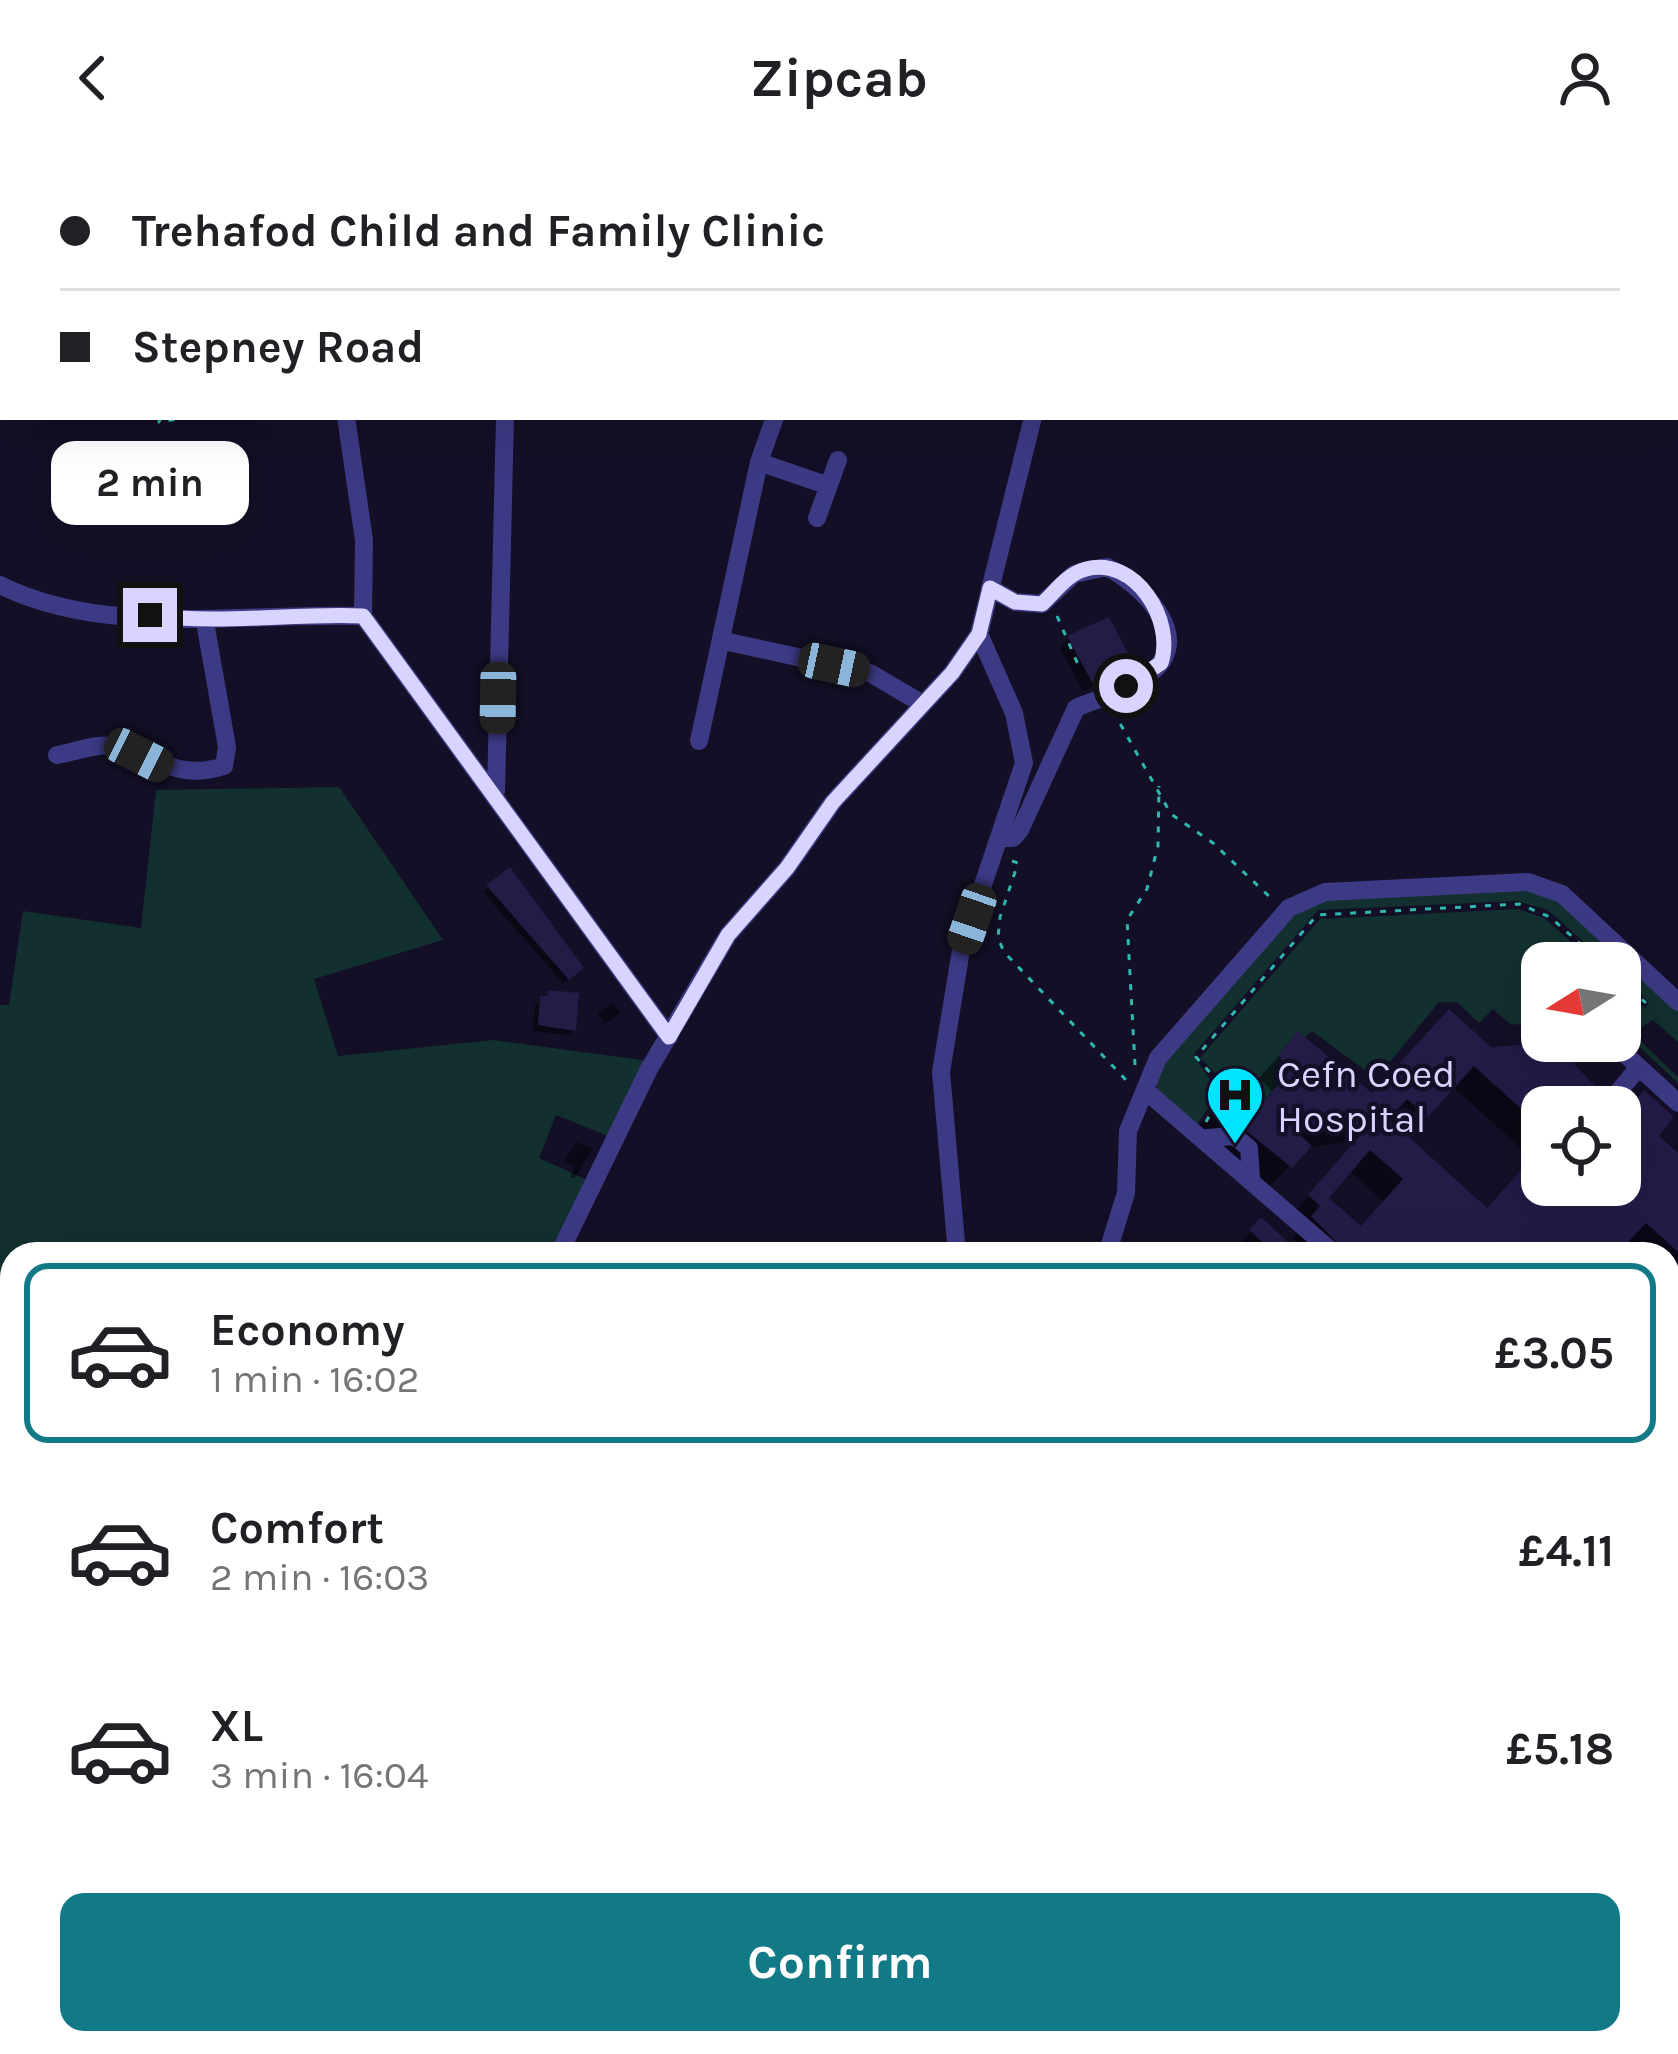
<!DOCTYPE html>
<meta charset="utf-8">
<style>
:root{--surface:#fff;--page:#f2f2f2;--text:#202124;--muted:#757577;--line:#e0e0e0;--accent:#127987}
body{margin:0;font-family:Karla,sans-serif;background:var(--page);color:var(--text);height:100vh;display:flex;flex-direction:column;font-size:45px;white-space:nowrap}
*{box-sizing:border-box;margin:0}
p{font-size:39px;color:var(--muted)}
.icon{flex:none;width:66px;height:66px;fill:none;stroke:currentColor;stroke-width:2;stroke-linecap:round;stroke-linejoin:round}
.map{position:relative;flex:1;overflow:hidden}
.details{position:absolute;left:0px;top:1086px;width:1680px;height:813px;display:flex;flex-direction:column;background:var(--surface);border-radius:36px 36px 0 0;box-shadow:0 12px 48px #0002}
.details>*{flex:none}
.top-card{position:absolute;left:0px;top:0px;width:1680px;height:264px;box-shadow:0 12px 48px #0002;display:grid;align-content:center;height:264px;padding:0 60px;background:var(--surface)}
.needle{width:78px;rotate:259deg}
.fabs{position:absolute;left:1521px;top:786px;display:grid;gap:24px}
.fabs a{display:grid;place-items:center;width:120px;height:120px;border-radius:24px;background:var(--surface);box-shadow:0 12px 48px #0002;font-size:60px}
.end{position:absolute;width:54px;height:54px;margin:-27px;border:15px solid #d9d4ff;background:#111;box-shadow:0 0 0 6px #111}
.from{border-radius:50%}
.bubble{position:absolute;height:84px;border-radius:24px;background:var(--surface);box-shadow:0 12px 48px #0002;font-size:39px;font-weight:700;line-height:84px;text-align:center}
.car{position:absolute;width:36px;height:72px;margin:-36px -18px;border-radius:15px;box-shadow:0 0 9px 3px #0007;background:linear-gradient(#222 24%,#8ab4d8 0 40%,#222 0 76%,#8ab4d8 0 86%,#222 0)}
.top-card b{display:flex;align-items:center;gap:42px;height:114px;font-size:45px}
.top-card b+b{border-top:3px solid var(--line)}
.top-card i{width:30px;height:30px;background:var(--text)}
ul{padding:21px 0 0;list-style:none}
li{display:flex;align-items:center;gap:36px;height:180px;margin:0 24px 18px;padding:0 36px;border:6px solid transparent;border-radius:24px}
li div{flex:1}
li b{display:block;font-size:45px}
li em{font-style:normal;font-weight:700}
li.on{border-color:var(--accent)}
li>.icon{width:108px;height:108px;stroke-width:1.5}
.action{display:flex;gap:24px;margin-top:auto;padding:24px 60px}
.action a{flex:1;height:138px;border-radius:24px;background:var(--accent);color:#fff;font-size:48px;font-weight:700;line-height:138px;text-align:center}
header{display:flex;justify-content:space-between;align-items:center;height:156px;padding:0 60px;background:var(--surface);font-size:54px;font-weight:700}
.map>svg:first-child{display:block}
.green{fill:#12302f}
.shadow{fill:#0007;fill-rule:evenodd}
.building{fill:#241b47;fill-rule:evenodd}
.lines{fill:none;stroke-linecap:round;stroke-linejoin:round}
.path{stroke:#2fb8b0;stroke-width:3;stroke-dasharray:6 9;stroke-linecap:butt}
.minor{stroke:#3d3a85;stroke-width:18}
.major{stroke:#c25bff;stroke-width:24}
.route{stroke:#d9d4ff;stroke-width:15}
.labels{text-anchor:middle;stroke-width:9;stroke-linejoin:round;paint-order:stroke}
.poi-label{font-size:39px;fill:#d9d4ff;stroke:#130f26;text-anchor:start}
</style>
<header><svg class="icon" aria-label="back" viewBox="0 0 24 24"><path d="M15 5l-7 7 7 7"/></svg>Zipcab<svg class="icon" aria-label="person" viewBox="0 0 24 24"><circle cx="12" cy="8" r="4"/><path d="M4 21q1-7 8-7t8 7"/></svg></header>
<div class="map">
<svg width="1678" height="1898" viewBox="0 0 1678 1898">
<rect width="100%" height="100%" fill="#130f26"/>
<!-- green -->
<path class="green" d="M339,631L443,784L314,823L338,900L493,884L649,905L613,982L556,959L539,1002L589,1025L555,1098H12V1887H314L313,1898H0V849H9L23,755L141,772L156,634Z
M1525,732L1552,740L1678,853V886L1653,864L1632,877L1678,921V927L1634,886L1625,895L1614,885H1620V829L1645,852L1649,846L1620,819V807H1607L1548,754L1517,745L1318,754L1193,899L1219,936L1196,970L1157,936L1156,922L1167,897L1281,765L1325,741Z
M1518,753L1544,762L1595,807H1542V870L1510,868L1493,853L1479,867L1457,846H1439L1389,907L1366,915L1312,875L1305,881L1298,875L1278,900L1291,913L1255,956L1200,902L1320,763Z
M626,1887H759V1898H594Z"/>
<!-- shadow -->
<path class="shadow" d="M1069,482L1132,511L1083,535L1060,492Z
M488,731L575,817L563,827L483,736Z
M549,837L573,874L568,879L533,875L535,849Z
M612,847L620,857L605,868L598,858Z
M1298,879L1371,940L1490,895L1572,910L1601,951H1542V1029H1620V963L1644,938L1654,980L1678,1002V1136L1668,1127V1098H1637L1624,1086L1613,1098H1310L1293,1082L1302,1072L1290,1061L1356,985L1306,992L1269,1031L1198,972L1231,937L1253,958L1272,935L1259,922ZM1452,930L1533,1003L1486,1055L1404,981ZM1349,1014L1384,1046L1360,1073L1324,1042Z
M576,986L592,993L574,1023L570,1021L575,1010L564,1005Z
M1261,1066L1296,1098L1231,1097Z
M1678,1186V1400L1668,1388V1197Z
M1668,1517L1678,1538V1556L1668,1563Z
M1678,1703V1728L1668,1729V1704Z
M1678,1772V1886L1663,1888L1668,1887V1773Z
M1503,1887H1527L1525,1898H1501Z"/>
<!-- building -->
<path class="building" d="M1109,461L1135,511L1093,528L1067,480Z
M510,711L584,812L569,824L486,729Z
M548,834L579,837L576,875L538,869L540,840H547Z
M1449,853L1491,891L1573,885L1575,909L1610,945L1605,951H1542V972L1474,910L1428,961L1407,943L1389,963L1487,1052L1542,991V1029H1620V979L1639,959L1631,950L1644,934L1674,961L1659,980L1678,997V1096L1646,1067L1617,1098H1348L1311,1060L1320,1050L1308,1039L1371,967L1298,977L1312,990L1292,1012L1216,950L1231,933L1255,956L1291,913L1278,900L1298,875L1372,937ZM1370,994L1403,1023L1361,1070L1329,1042Z
M1261,1061L1285,1083L1299,1098H1276L1249,1074Z"/>
<g class="lines">
<!-- path -->
<path class="path" d="M77,0V3
M1162,3L1173,0
M161,261L159,266L191,261
M1057,460L1080,513
M1113,555L1171,658L1213,687L1274,745
M1012,705L1018,707L1000,761L998,782L1004,796L1127,925
M1620,823L1646,847
M1135,909L1127,764L1147,733L1158,690L1159,630
M1206,966L1224,932L1196,901L1317,759L1519,748L1550,761L1602,807"/>
<!-- minor -->
<path class="minor" d="M53,0V3
M552,0V3
M1015,0L1017,3
M1107,3L1108,0
M1543,3V0
M346,261L364,384L363,460
M759,306L826,329
M817,362L838,304
M0,429C106,482 247,456 363,460L669,881
M990,432L1015,446L1042,448L1074,418L1107,411C1139,428 1195,478 1153,515C1133,532 1100,542 1076,552L1020,674L1013,682H999
M724,485L870,517L921,547
M699,585L759,306L775,261
M57,599C74,596 98,587 114,590C159,598 173,626 224,610L227,591L205,466
M496,635L505,261
M1628,901L1678,947
M1146,935L1335,1098
M1619,935L1639,911
M1207,982L1234,980L1249,992L1251,1022
M559,1098L649,913L728,779L787,712L833,646L952,517L979,478L1033,261
M957,1098L941,916L961,794L1024,607L1014,557L979,478
M1107,1098L1126,1037L1128,975L1158,902L1289,752L1325,736L1528,726L1562,738L1678,846
M1668,1400L1678,1409
M1668,1658L1678,1656
M1668,1751H1678
M767,1898L768,1887
M1548,1898L1549,1887"/>
<!-- major -->
<path class="major" d="M1075,3L1083,0
M0,174L3,173"/>
</g>
<g class="lines">
<!-- route -->
<path class="route" d="M150,459C221,469 292,457 363,460L669,881L728,779L787,712L833,646L952,517L979,478L990,432L1015,446L1042,448C1056,435 1067,418 1086,413C1136,400 1175,465 1161,507L1126,530"/>
</g>
<!-- icons -->
<defs>
<g id="hospital-pin" transform="scale(3)"><path d="M0 17L-7.5 6A9.5 9.5 0 1 1 7.5 6Z" fill="#00e5ff" stroke="#130f26"/><path d="M-5-5h3v3.5h4V-5h3V5h-3V1.5h-4V5h-3Z" fill="#111"/></g>
</defs>
<g fill-rule="evenodd">
<use href="#hospital-pin" x="1235" y="939"/>
</g>
<g class="labels">
<!-- poi labels -->
<g class="poi-label">
<text x="1277" y="931">Cefn Coed<tspan x="1277" dy="45">Hospital</tspan></text>
</g>
</g>
</svg>
<div class="fabs">
<a><svg class="needle" viewBox="-14 -14 28 28"><path d="M0-13l5 13h-10z" fill="#e53935"/><path d="M0 13l5-13h-10z" fill="#757577"/></svg></a>
<a><svg class="icon" aria-label="locate" viewBox="0 0 24 24"><circle cx="12" cy="12" r="6"/><path d="M12 2v4M12 18v4M2 12h4M18 12h4"/></svg></a>
</div>
<i class="end from" style="left:1126px;top:530px"></i>
<i class="end" style="left:150px;top:459px"></i>
<div class="bubble" style="left:51px;top:285px;width:198px">2 min</div>
<i class="car" style="left:834px;top:509px;rotate:102deg"></i>
<i class="car" style="left:498px;top:542px;rotate:181deg"></i>
<i class="car" style="left:139px;top:599px;rotate:117deg"></i>
<i class="car" style="left:972px;top:763px;rotate:199deg"></i>
<div class="top-card">
<b><i class="from"></i>Trehafod Child and Family Clinic</b>
<b><i></i>Stepney Road</b>
</div>
<section class="details">
<ul>
<li class="on"><svg class="icon" aria-label="car" viewBox="0 0 24 24"><path d="M5 17H2v-5l4-1 3-4h7l3 4 3 1v5h-3M9 17h6M6 11h13"/><circle cx="7" cy="17" r="2"/><circle cx="17" cy="17" r="2"/></svg><div><b>Economy</b><p>1 min · 16:02</p></div><em>£3.05</em></li>
<li><svg class="icon" aria-label="car" viewBox="0 0 24 24"><path d="M5 17H2v-5l4-1 3-4h7l3 4 3 1v5h-3M9 17h6M6 11h13"/><circle cx="7" cy="17" r="2"/><circle cx="17" cy="17" r="2"/></svg><div><b>Comfort</b><p>2 min · 16:03</p></div><em>£4.11</em></li>
<li><svg class="icon" aria-label="car" viewBox="0 0 24 24"><path d="M5 17H2v-5l4-1 3-4h7l3 4 3 1v5h-3M9 17h6M6 11h13"/><circle cx="7" cy="17" r="2"/><circle cx="17" cy="17" r="2"/></svg><div><b>XL</b><p>3 min · 16:04</p></div><em>£5.18</em></li>
</ul>
<div class="action"><a>Confirm</a></div>
</section>
</div>
